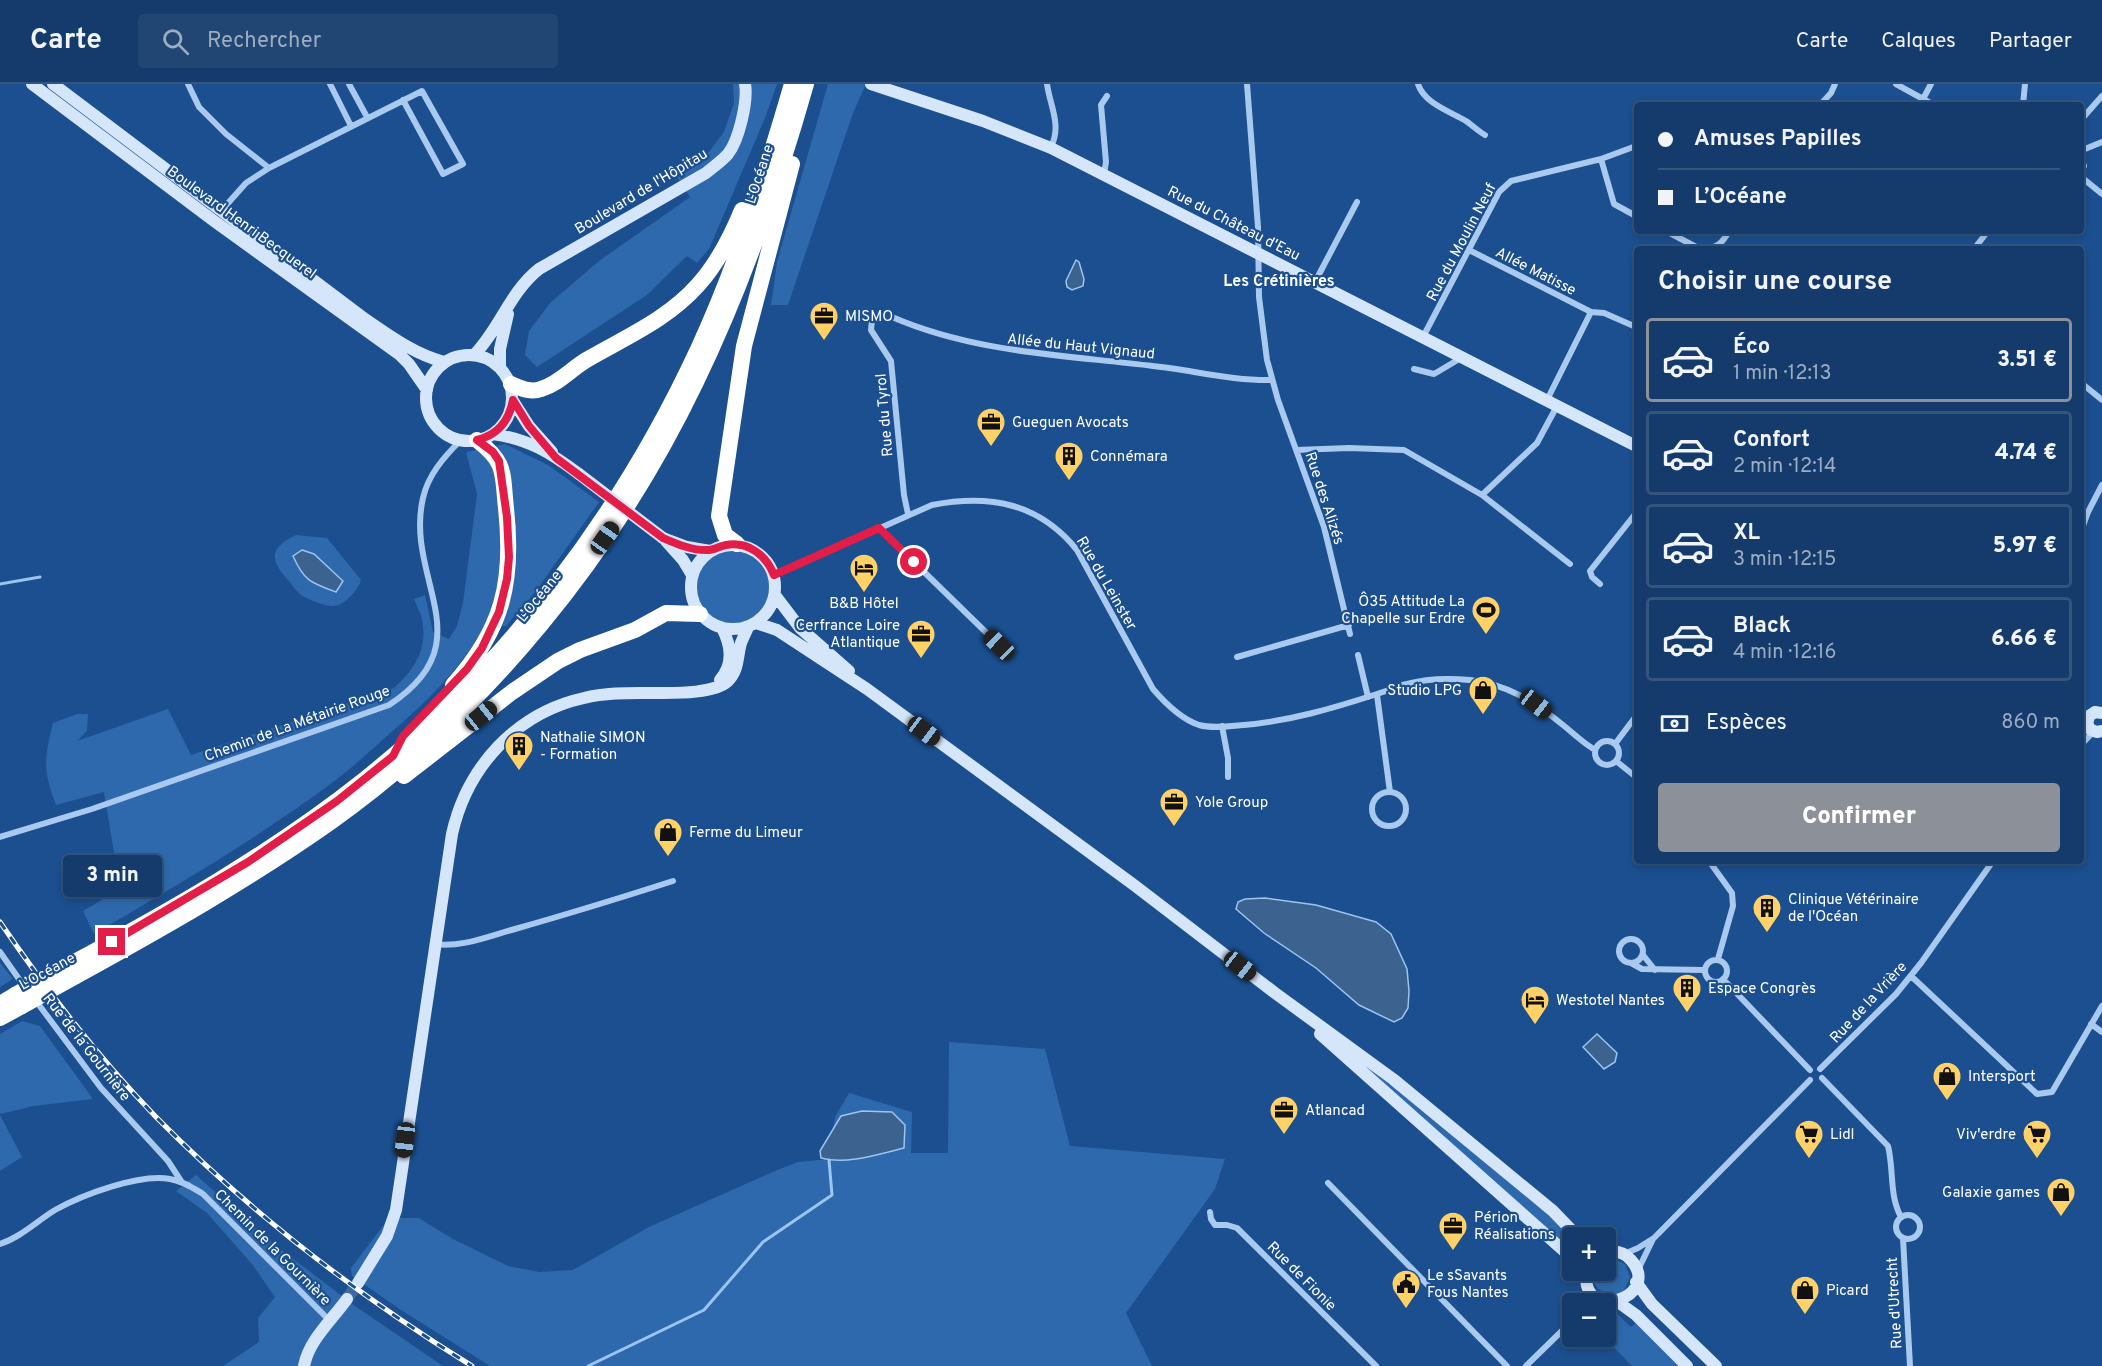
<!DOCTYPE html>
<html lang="fr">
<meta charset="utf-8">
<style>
:root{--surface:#143b6b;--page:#214673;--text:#f1f3f6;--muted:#9dadc1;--line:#33557e;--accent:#8c9099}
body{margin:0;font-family:Overpass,sans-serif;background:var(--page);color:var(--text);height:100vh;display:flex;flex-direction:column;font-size:22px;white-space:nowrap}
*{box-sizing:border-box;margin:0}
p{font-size:20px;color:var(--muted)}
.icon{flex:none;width:33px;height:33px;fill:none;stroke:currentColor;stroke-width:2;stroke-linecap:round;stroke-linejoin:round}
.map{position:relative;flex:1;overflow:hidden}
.details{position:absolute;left:1634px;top:162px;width:450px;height:618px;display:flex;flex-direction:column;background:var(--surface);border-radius:6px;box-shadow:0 3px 9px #0003,0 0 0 2px var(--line)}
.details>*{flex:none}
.guide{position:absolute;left:1634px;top:18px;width:450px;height:132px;border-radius:6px;box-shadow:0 3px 9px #0003,0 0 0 2px var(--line);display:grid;align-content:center;height:132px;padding:0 24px;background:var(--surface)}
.fabs{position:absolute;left:1562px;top:1143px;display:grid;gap:12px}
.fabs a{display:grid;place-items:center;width:54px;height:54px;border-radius:6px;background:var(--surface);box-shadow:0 3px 9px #0003,0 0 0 2px var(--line);font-size:30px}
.end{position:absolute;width:27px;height:27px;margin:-14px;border:8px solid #e11d48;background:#fff;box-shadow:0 0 0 3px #fff}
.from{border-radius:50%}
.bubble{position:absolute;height:42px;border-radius:6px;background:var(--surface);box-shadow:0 3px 9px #0003,0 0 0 2px var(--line);font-size:20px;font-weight:800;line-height:42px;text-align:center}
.car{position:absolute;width:18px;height:36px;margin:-18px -9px;border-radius:8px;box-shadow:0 0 4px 2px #0007;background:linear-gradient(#222 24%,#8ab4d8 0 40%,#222 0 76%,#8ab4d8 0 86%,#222 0)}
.guide b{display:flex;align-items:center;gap:21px;height:57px;font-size:22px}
.guide b+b{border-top:2px solid var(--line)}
.guide i{width:15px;height:15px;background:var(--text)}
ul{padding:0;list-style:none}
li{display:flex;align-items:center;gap:18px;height:84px;margin:0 12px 9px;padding:0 12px;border:3px solid var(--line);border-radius:6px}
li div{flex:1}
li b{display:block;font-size:22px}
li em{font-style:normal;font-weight:800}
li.on{border-color:var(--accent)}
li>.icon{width:54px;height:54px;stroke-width:1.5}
h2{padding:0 24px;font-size:27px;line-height:72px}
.pay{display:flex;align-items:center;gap:15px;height:66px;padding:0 24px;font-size:22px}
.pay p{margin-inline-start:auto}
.cta{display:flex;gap:12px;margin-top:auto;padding:12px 24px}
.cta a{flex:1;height:69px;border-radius:6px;background:var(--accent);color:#fff;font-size:24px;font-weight:800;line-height:69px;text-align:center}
header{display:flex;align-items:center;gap:36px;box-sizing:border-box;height:84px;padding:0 30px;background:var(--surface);border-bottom:2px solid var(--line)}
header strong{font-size:28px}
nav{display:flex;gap:33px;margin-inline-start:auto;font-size:21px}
.search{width:420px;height:54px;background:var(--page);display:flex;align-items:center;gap:15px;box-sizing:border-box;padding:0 21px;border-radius:6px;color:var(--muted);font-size:22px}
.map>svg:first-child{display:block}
.green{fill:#2e69ad}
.water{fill:#3c6290;stroke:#9cc4f0;stroke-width:1.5}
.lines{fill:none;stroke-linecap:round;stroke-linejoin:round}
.stream{stroke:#9cc4f0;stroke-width:3}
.secondary-tunnel{stroke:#3d69a0;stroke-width:12;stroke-dasharray:12 6;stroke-linecap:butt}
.street{stroke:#a9c9ee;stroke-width:6}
.secondary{stroke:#d6e6fa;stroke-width:12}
.highway{stroke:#fff;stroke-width:16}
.rail-casing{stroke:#fff;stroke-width:5}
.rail{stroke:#1b4f8f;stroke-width:3;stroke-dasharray:9;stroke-linecap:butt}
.secondary-bridge{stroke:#d6e6fa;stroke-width:12}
.highway-bridge{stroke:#fff;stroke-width:16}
.route{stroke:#e11d48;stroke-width:8}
.labels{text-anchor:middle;stroke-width:4.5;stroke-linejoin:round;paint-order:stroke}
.street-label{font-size:15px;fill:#fff;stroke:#1b4f8f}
.poi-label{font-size:15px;fill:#fff;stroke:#1b4f8f;text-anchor:start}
.neighbourhood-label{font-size:16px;font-weight:bold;fill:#fff;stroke:#1b4f8f}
</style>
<header>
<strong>Carte</strong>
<div class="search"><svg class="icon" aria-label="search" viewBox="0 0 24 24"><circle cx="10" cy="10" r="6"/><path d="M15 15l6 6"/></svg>Rechercher</div>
<nav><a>Carte</a><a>Calques</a><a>Partager</a></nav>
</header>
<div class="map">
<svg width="2102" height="1282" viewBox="0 0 2102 1282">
<rect width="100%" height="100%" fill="#1b4f8f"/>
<!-- green -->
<path class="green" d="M733,0H777L765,34L709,165L697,179L687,172L647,211L537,283L525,271L529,247L550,219L599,177L690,113L677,93L702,77L724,48L734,19Z
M828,0H866L853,29L788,221H771L777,178Z
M505,360L548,381L599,418L536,507L506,542H484C461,586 425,619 388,651C369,668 350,686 329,701C255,756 174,803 94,850L83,827L120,805L104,708L56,721C43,687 44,675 53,639L77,630H88L87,647L77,657L168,625L191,671L394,604C413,587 426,568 423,542C423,533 417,523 414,515L425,511L433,548L449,555L457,542L463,519L477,410L466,368Z
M296,451L327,454L361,496C358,506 344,523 332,522C324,522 307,515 301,511C296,507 292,501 289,497C270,477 268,464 296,451Z
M697 503a36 36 0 1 1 72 0a36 36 0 1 1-72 0Z
M0,879L13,895L0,903Z
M22,937L40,942L93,1015L34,1022L0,1030V950Z
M949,958L1045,965L1070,1062L1225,1075L1215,1105L1126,1229L1152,1282H490L401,1226L352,1192L351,1184L389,1134H419L451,1154L508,1182L539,1188L573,1186L649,1143L770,1089L798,1078L829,1075L835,1033L849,1009L912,1028L911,1069H948Z
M1360,974L1532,1114L1572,1154V1166L1357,976Z
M0,1031L22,1073L0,1087Z
M196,1091L275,1161L355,1222L443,1282H223L259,1258L258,1234L275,1213L252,1180L207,1129L176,1107Z
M1612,1174L1625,1180L1630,1193L1624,1207L1611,1211L1598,1205L1593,1197L1594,1187L1605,1186V1176Z
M1611,1228L1618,1231L1631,1243L1636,1239L1679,1282H1632L1604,1253L1605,1230Z"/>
<!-- water -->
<path class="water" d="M1076,176L1079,178L1084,195L1083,202L1072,206L1067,203L1066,197Z
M302,466L314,470L343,497L336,508C311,499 304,497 293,472Z
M1265,814L1316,821L1376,838L1391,850L1407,885L1409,907L1408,924L1402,934L1394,938L1359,921L1316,884L1264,849L1236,825L1238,818L1245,815Z
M1597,950L1617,969L1615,978L1604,985L1583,963Z
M862,1027L892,1028L905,1041L904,1064C879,1070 847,1081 821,1074L820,1067L841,1032Z"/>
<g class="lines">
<!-- stream -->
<path class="stream" d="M0,500L40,493
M588,1282L704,1226L763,1158L832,1111L829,1076"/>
<!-- secondary-tunnel -->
<path class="secondary-tunnel" d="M347,1215L358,1199"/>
<!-- street -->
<path class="street" d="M188,0L199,23L226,50L269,84
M330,0L351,42
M349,0L367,33
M1047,0C1050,22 1062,41 1051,63
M1247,0L1258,143L1259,213L1267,276L1278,316L1324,443L1350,550
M1418,0C1424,19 1449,27 1466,37C1472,41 1478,47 1485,51
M1896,0L1934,21
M1923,15L1931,0
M1820,21L1831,9L1835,0
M2023,21L2025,0
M2080,37L2102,12
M2080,67L2102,58
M2080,70L2084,82L2080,90
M1601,75L1614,120L1636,132
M1104,90L1106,78L1101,21L1107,12
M2080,92L2102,110
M221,127L246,99L269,84L422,7L463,80L443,90L403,16
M1666,147L1700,165
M1702,165C1717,164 1722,160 1729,147
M1974,165L1988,147
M1469,166L1591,228L1604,229L1636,243
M1315,198L1357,118
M892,233C975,269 1065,271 1153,282C1192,286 1232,297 1272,296
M872,236L871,246L891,277L904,411L908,430
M1423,253L1499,108L1511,97L1601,75L1636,62
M1414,285L1434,290L1461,274
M2080,298L2102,316
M1547,316L1591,228
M1296,366L1349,364L1404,366L1482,411L1570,480
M1482,411L1537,359L1557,322
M879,444L999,561
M2080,450L2088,428L2102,401
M774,491L932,421C990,410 1039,419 1077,466L1153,605C1165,619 1181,635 1199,641C1213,645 1230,642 1244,641C1290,637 1334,624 1377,610C1387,607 1397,602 1407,600C1428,594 1449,594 1470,596C1507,600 1535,618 1563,641C1574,650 1583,659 1595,666
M1600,500L1592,493L1590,487L1636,429
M1358,571L1368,613
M1237,573L1349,541
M1377,611L1390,708
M1222,642L1228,674V693
M1595 669a12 12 0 1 1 24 0a12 12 0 1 1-24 0Z
M1615,660L1636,632
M2080,662L2094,647
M1616,677L1636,693
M1372 725a17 17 0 1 1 34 0a17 17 0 1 1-34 0Z
M0,753L92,725L389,621C486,558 404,496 423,414C428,391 444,373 460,357
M1709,777L1732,809L1733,822L1718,875
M1619 867a12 12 0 1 1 24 0a12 12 0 1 1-24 0Z
M434,860C461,864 489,852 515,845C568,830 620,814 673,797
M0,868L26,905
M1643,871L1655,886
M1705 887a11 11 0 1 1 22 0a11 11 0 1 1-22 0Z
M1631,879L1642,885L1704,886
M1911,892L2037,1010L2052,1008L2102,922
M1723,895L1810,986
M36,917L101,1004L168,1077L181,1097
M2091,940L2102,948
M1820,985L1896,910L1921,879L1993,777
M1822,994L1888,1062C1894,1086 1889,1111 1901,1133
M1328,1099L1507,1282
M1210,1128L1211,1135L1215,1141H1227L1237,1144L1376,1282
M1896 1143a12 12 0 1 1 24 0a12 12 0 1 1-24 0Z
M1903,1154L1910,1282
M0,1160C21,1153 37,1137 55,1126C82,1111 140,1089 170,1095C183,1097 193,1104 203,1110L330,1237
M1624,1170L1638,1164L1654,1154L1810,996
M1638,1186L1653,1155
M1583,1220L1588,1204
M1526,1282L1572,1237"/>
<!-- secondary -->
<path class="secondary" d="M32,0L214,137L400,271L409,280L427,306
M53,0L365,235C390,252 414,270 444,278
M871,0L983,37L1051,64L1636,362
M475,270C500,244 510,208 539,185L706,89C713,83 722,77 728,70C739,56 748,17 745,0
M426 314a43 43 0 1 1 86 0a43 43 0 1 1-86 0Z
M500,283V265L508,230
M513,317L529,342L552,368
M493,350C529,355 551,369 579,390
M663,454L687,463L710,467
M666,457L683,476L692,491
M691 503a42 42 0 1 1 84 0a42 42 0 1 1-84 0Z
M775,511L800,544L849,587
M756,539L777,546L867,605L1134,801L1275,909L1393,995L1553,1127L1579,1154
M720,596C734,580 731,561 722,544
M2089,632L2087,640L2091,646L2097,648L2102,647
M2089,632L2095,628L2102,629
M1320,950L1572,1174
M1587,1186C1577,1241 1664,1214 1631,1176C1624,1168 1615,1166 1605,1168
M1636,1198L1652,1220L1716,1282
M358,1199L387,1152L396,1126L452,750C467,683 516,629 584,614C607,608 633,609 657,609C674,609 714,610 728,597C739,586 737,573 741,559C743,554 746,548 748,543
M1618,1218L1636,1231L1687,1282
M304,1282C309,1256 332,1236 347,1215"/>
<!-- highway -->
<path class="highway" d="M511,300C521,304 530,309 541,305C559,300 572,284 588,275C626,253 668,235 698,201C718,179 731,153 742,126
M737,460L725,451L719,432L744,262L792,80
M453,601C503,545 514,498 506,424C502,389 507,379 477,356
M404,692L512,608L558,577L580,566L635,546L666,529L700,530
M67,882C170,827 272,769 364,696C508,581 622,430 699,263C738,178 766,89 792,0
M76,892C163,844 250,795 332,737C487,626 614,469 696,298C742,203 777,102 806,0
M0,920L15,911
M0,934L22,922"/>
<!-- rail casing -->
<g class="rail-casing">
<path id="rail" d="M0,838C47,907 98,973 156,1033C251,1129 357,1211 472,1282"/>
</g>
<!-- rail -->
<use href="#rail" class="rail"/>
<!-- secondary-bridge -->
<path class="secondary-bridge" d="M579,390L663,454"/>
<!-- highway-bridge -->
<path class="highway-bridge" d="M15,911L67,882
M22,922L76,892"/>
</g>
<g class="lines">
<!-- route -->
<path class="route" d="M112,858L248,778L337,717L393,672L403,652L467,585L482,564L499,528L507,495L509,473L507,433L499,377L493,368L477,356C498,351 509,337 513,316L529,342L556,374L663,454C677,460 693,467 709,466C714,466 720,462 726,461C748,457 766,471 774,491L879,444L914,478"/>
</g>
<!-- icons -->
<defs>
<g id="office-pin" transform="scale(1.5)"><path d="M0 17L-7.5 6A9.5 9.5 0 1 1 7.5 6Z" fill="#ffd166" stroke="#1b4f8f"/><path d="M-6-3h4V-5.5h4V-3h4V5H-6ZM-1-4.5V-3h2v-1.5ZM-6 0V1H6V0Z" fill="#111"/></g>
<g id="building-pin" transform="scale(1.5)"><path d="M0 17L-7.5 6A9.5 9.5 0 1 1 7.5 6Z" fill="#ffd166" stroke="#1b4f8f"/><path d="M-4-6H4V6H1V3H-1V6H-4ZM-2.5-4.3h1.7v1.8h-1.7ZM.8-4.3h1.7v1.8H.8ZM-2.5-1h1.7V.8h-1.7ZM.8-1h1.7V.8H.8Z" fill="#111"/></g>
<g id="hotel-pin" transform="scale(1.5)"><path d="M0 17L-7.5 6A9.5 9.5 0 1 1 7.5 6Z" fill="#ffd166" stroke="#1b4f8f"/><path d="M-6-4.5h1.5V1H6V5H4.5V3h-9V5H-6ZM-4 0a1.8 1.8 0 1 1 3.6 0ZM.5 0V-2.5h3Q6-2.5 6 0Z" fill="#111"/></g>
<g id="stadium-pin" transform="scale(1.5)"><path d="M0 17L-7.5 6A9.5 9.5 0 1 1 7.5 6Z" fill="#ffd166" stroke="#1b4f8f"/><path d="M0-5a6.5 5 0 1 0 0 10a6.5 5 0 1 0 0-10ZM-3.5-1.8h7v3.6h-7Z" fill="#111"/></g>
<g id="shop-pin" transform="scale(1.5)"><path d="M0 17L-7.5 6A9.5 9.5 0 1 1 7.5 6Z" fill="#ffd166" stroke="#1b4f8f"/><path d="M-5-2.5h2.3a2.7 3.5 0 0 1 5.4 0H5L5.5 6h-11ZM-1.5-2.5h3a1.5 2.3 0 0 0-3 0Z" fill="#111"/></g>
<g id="supermarket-pin" transform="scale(1.5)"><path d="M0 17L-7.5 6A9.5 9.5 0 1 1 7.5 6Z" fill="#ffd166" stroke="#1b4f8f"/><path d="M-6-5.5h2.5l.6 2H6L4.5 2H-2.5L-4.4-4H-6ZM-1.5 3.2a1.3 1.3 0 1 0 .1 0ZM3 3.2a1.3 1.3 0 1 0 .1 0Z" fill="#111"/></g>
<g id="civic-pin" transform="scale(1.5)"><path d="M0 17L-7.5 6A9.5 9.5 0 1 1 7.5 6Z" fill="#ffd166" stroke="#1b4f8f"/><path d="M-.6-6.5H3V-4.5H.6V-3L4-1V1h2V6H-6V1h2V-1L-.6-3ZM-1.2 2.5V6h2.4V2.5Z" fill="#111"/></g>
</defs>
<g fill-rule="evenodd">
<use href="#office-pin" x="824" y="232"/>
<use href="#office-pin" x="991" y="338"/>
<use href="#building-pin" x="1069" y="372"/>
<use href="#hotel-pin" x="864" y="484"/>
<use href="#stadium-pin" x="1486" y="526"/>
<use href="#office-pin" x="921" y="550"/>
<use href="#shop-pin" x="1483" y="606"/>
<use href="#building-pin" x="519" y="662"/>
<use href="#office-pin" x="1174" y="718"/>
<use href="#shop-pin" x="668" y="748"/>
<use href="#building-pin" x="1767" y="824"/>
<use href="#building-pin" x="1687" y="904"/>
<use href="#hotel-pin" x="1535" y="916"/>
<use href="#shop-pin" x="1947" y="992"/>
<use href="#office-pin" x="1284" y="1026"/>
<use href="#supermarket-pin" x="1809" y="1050"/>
<use href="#supermarket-pin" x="2037" y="1050"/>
<use href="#shop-pin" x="2061" y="1108"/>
<use href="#office-pin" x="1453" y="1142"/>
<use href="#civic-pin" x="1406" y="1200"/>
<use href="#shop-pin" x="1805" y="1206"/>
</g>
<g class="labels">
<!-- street labels -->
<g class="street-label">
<text transform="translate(759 90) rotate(-72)" y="5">L’Océane</text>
<text transform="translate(641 107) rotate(-31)" y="5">Boulevard de l'Hôpitau</text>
<text transform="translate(242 138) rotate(36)" y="5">Boulevard Henri Becquerel</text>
<text transform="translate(1234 139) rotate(27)" y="5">Rue du Château d'Eau</text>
<text transform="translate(1461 158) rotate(-62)" y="5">Rue du Moulin Neuf</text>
<text transform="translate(1536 187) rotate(27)" y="5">Allée Matisse</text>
<text transform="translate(1081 262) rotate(6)" y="5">Allée du Haut Vignaud</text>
<text transform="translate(884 331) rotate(-95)" y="5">Rue du Tyrol</text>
<text transform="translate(1325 414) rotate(72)" y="5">Rue des Alizés</text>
<text transform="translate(1107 499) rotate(60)" y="5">Rue du Leinster</text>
<text transform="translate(539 512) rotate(-51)" y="5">L’Océane</text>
<text transform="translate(297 639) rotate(-20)" y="5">Chemin de La Métairie Rouge</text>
<text transform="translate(47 887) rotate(-29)" y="5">L’Océane</text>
<text transform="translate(1868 918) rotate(-47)" y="5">Rue de la Vrière</text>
<text transform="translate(87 963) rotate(52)" y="5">Rue de la Gournière</text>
<text transform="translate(273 1163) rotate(45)" y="5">Chemin de la Gournière</text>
<text transform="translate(1302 1192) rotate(45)" y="5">Rue de Fionie</text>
<text transform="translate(1894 1219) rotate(-93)" y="5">Rue d'Utrecht</text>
</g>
<!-- poi labels -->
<g class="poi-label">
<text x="845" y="237">MISMO</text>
<text x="1012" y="343">Gueguen Avocats</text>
<text x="1090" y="377">Connémara</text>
<text x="1465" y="522" text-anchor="end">Ô35 Attitude La<tspan x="1465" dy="17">Chapelle sur Erdre</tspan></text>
<text x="864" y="524" text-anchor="middle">B&amp;B Hôtel</text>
<text x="900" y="546" text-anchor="end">Cerfrance Loire<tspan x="900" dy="17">Atlantique</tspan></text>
<text x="1462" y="611" text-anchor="end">Studio LPG</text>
<text x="540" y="658">Nathalie SIMON<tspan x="540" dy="17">- Formation</tspan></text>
<text x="1195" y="723">Yole Group</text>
<text x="689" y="753">Ferme du Limeur</text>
<text x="1788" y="820">Clinique Vétérinaire<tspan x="1788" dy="17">de l'Océan</tspan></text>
<text x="1708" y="909">Espace Congrès</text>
<text x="1556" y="921">Westotel Nantes</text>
<text x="1968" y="997">Intersport</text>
<text x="1305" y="1031">Atlancad</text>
<text x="1830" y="1055">Lidl</text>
<text x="2016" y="1055" text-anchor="end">Viv'erdre</text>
<text x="2040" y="1113" text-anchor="end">Galaxie games</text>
<text x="1474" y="1138">Périon<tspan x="1474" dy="17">Réalisations</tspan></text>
<text x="1427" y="1196">Le sSavants<tspan x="1427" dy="17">Fous Nantes</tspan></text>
<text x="1826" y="1211">Picard</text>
</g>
<!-- neighbourhood labels -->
<g class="neighbourhood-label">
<text x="1279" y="202">Les Crétinières</text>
</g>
</g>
</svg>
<div class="fabs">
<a>+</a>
<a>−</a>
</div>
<i class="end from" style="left:914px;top:478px"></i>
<i class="end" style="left:112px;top:858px"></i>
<div class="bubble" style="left:63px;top:771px;width:99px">3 min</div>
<i class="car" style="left:605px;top:454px;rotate:35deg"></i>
<i class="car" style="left:999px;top:561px;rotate:314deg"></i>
<i class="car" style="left:1536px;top:620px;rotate:128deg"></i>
<i class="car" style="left:481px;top:632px;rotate:51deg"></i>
<i class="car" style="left:924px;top:647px;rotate:127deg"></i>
<i class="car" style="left:1240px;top:882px;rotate:128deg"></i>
<i class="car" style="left:405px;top:1056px;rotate:187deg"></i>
<div class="guide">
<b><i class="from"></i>Amuses Papilles</b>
<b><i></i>L’Océane</b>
</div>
<section class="details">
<h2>Choisir une course</h2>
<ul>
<li class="on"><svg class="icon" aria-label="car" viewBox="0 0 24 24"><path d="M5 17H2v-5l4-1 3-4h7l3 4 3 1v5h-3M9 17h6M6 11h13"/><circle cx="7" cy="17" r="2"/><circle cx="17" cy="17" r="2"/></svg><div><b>Éco</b><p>1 min · 12:13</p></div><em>3.51 €</em></li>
<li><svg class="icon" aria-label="car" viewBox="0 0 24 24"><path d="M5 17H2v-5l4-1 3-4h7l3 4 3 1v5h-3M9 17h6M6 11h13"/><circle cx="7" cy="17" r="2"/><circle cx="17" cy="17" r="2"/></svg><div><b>Confort</b><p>2 min · 12:14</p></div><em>4.74 €</em></li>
<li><svg class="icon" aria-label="car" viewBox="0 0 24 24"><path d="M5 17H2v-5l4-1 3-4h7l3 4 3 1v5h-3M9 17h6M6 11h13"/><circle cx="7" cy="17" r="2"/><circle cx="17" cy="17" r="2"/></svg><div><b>XL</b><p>3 min · 12:15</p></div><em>5.97 €</em></li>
<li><svg class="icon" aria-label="car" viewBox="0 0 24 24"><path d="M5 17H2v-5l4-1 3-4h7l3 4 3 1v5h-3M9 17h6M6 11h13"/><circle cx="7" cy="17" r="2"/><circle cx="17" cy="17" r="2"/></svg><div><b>Black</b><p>4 min · 12:16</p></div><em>6.66 €</em></li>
</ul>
<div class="pay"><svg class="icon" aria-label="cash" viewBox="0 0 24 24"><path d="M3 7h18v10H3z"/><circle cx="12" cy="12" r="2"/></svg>Espèces<p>860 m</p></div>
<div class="cta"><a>Confirmer</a></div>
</section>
</div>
